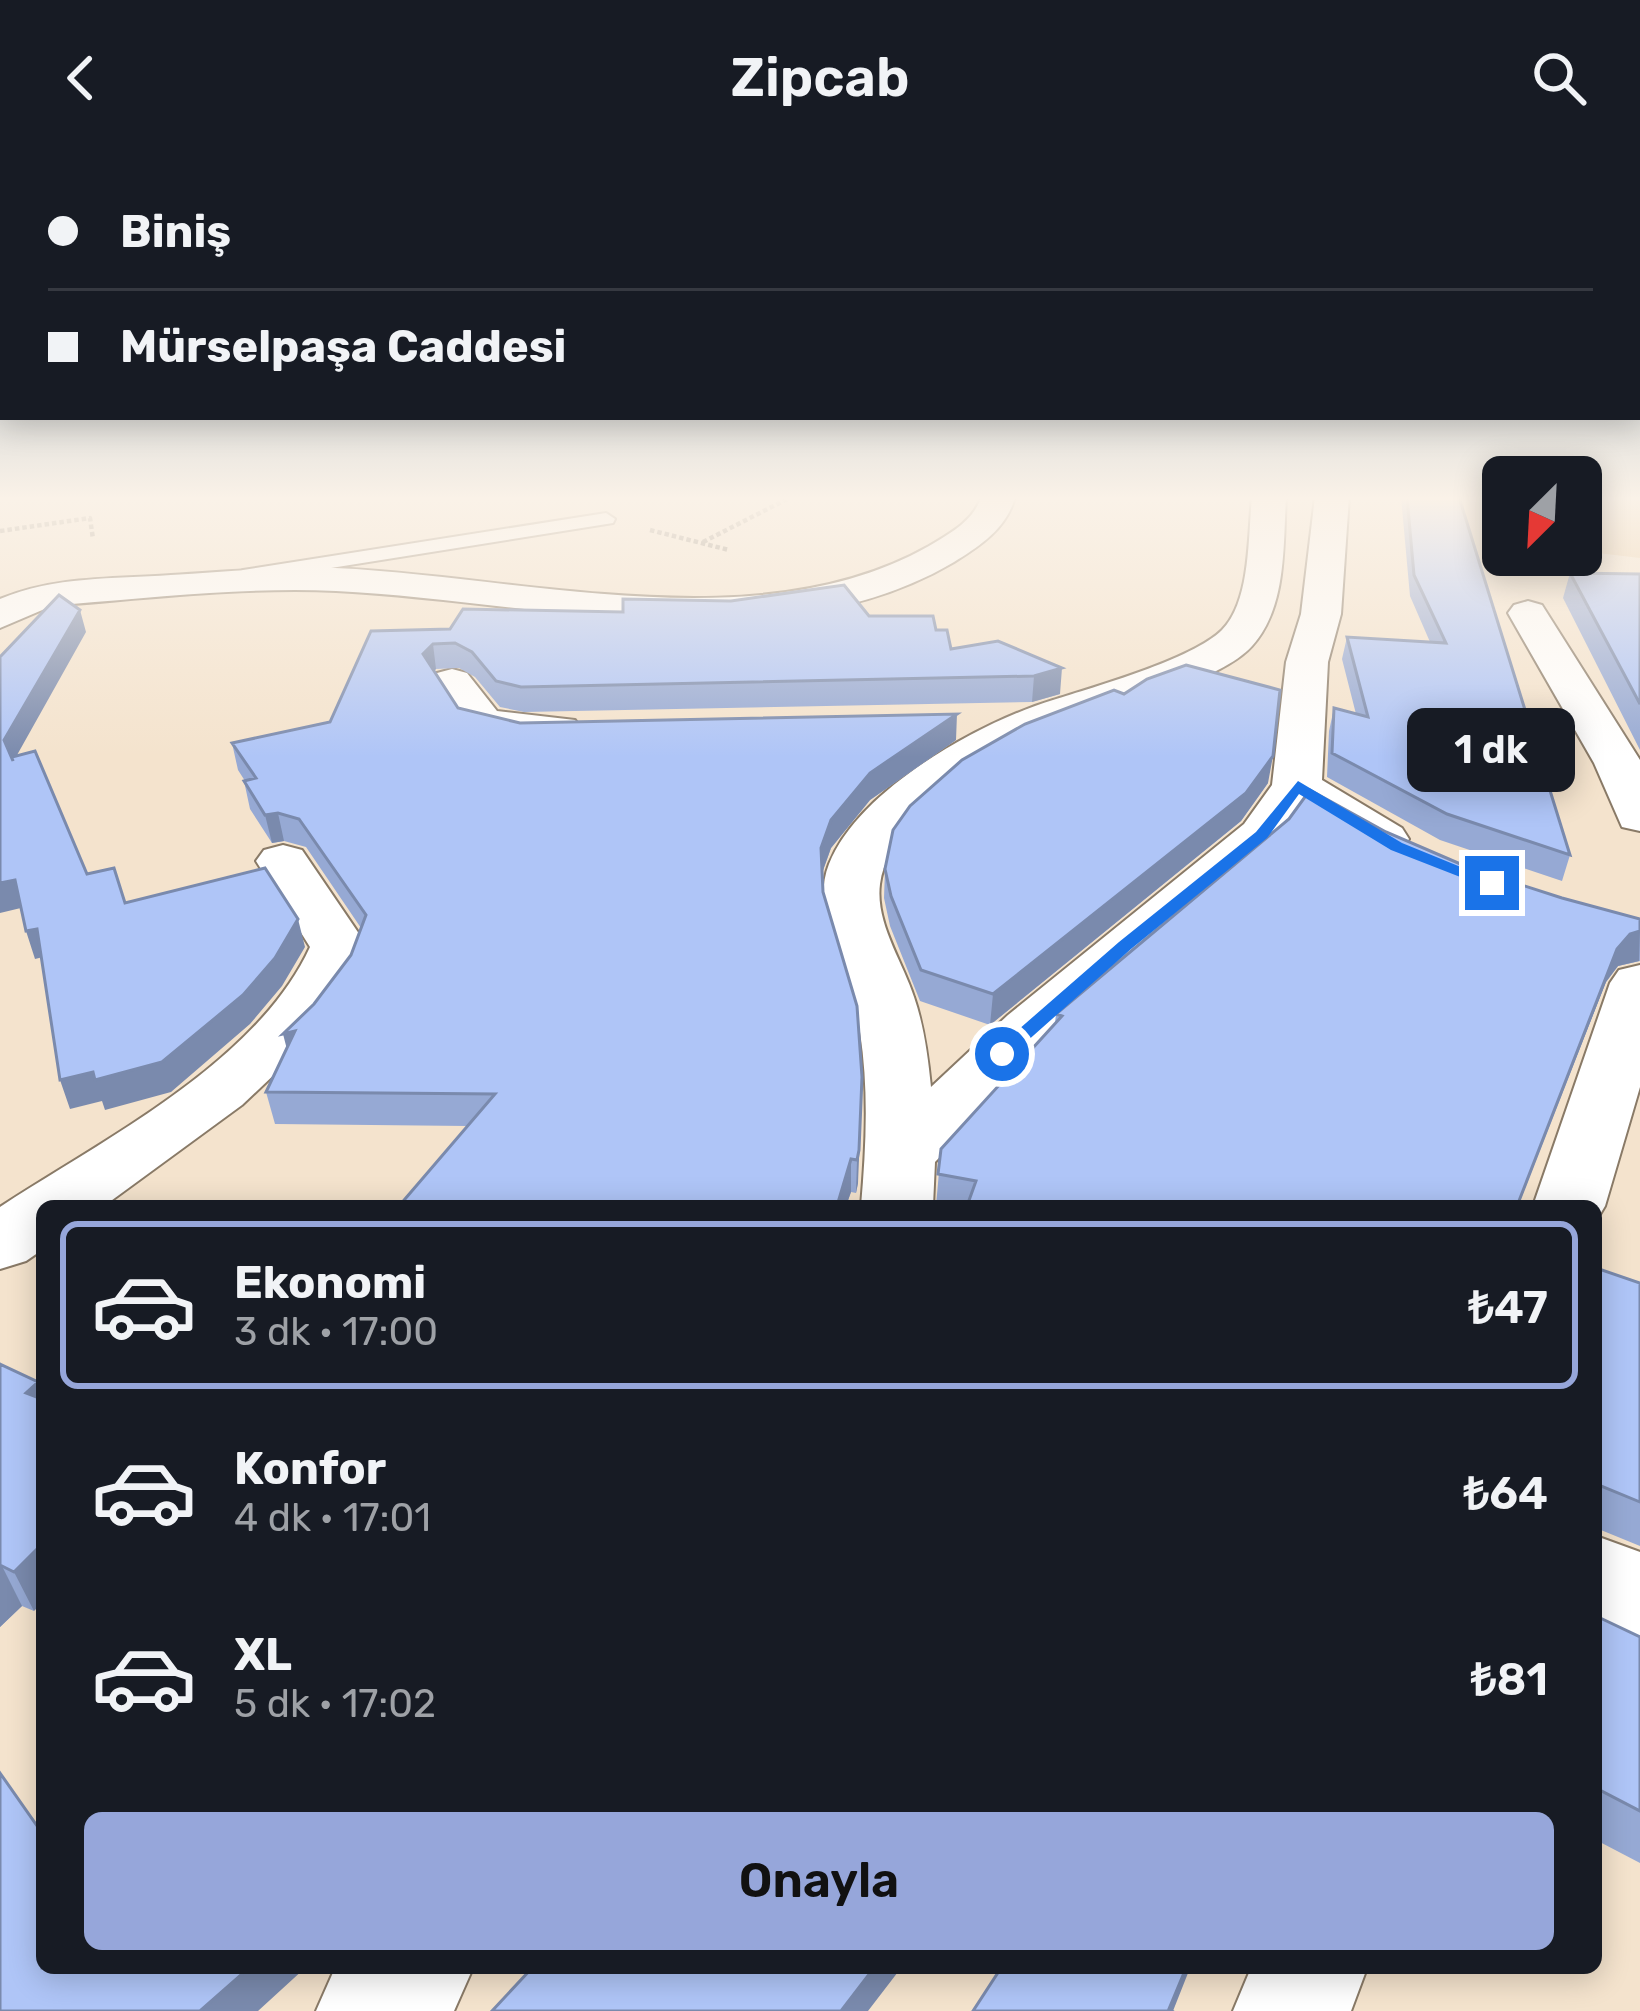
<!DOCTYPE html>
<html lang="tr">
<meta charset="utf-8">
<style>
:root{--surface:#171b24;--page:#242831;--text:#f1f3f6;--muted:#9ea1a6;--line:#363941;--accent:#96a6da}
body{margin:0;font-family:Rubik,sans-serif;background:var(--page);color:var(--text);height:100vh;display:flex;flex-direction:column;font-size:45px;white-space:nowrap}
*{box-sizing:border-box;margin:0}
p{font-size:39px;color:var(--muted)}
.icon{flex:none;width:66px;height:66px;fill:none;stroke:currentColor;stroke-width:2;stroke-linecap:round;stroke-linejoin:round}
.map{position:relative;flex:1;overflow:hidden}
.drawer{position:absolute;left:36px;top:1044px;width:1566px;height:774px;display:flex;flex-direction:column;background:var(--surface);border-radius:18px;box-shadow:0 6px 30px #0003}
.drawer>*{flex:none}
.hud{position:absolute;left:0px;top:0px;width:1641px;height:264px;box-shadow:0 6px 30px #0003;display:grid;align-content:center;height:264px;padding:0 48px;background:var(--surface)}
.needle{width:78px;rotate:204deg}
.fabs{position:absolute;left:1482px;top:300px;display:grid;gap:24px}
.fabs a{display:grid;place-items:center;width:120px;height:120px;border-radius:18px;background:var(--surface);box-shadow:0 6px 30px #0003;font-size:60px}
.end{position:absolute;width:54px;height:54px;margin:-27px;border:15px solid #1a73e8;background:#fff;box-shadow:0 0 0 6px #fff}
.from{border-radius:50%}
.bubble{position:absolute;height:84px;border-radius:18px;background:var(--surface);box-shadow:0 6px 30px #0003;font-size:39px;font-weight:600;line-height:84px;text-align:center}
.hud b{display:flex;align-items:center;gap:42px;height:114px;font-size:45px}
.hud b+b{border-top:3px solid var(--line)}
.hud i{width:30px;height:30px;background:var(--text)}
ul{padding:21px 0 0;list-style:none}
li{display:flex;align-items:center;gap:36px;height:168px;margin:0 24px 18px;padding:0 24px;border:6px solid transparent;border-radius:18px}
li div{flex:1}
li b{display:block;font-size:45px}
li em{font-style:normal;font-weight:600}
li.current{border-color:var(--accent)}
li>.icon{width:108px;height:108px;stroke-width:1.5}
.primary-button{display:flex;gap:24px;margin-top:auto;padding:24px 48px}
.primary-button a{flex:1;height:138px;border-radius:18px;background:var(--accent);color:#111;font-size:48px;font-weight:600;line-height:138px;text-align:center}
header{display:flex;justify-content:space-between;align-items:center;height:156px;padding:0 48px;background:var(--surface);font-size:54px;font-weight:600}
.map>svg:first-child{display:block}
.green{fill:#eacca3}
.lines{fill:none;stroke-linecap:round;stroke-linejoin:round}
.lane-casing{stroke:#897a67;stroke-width:4}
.street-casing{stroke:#897a67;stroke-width:4}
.path{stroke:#887d6f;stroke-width:4.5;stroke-dasharray:4.5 3;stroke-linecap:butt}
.lane{fill:#fff;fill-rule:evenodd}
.street{fill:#fff;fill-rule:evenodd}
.wall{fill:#96a9d4}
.shaded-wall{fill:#7a8aad}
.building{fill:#afc5f7;stroke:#7a8aad;stroke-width:3}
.route{fill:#1a73e8}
</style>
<header><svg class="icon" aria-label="back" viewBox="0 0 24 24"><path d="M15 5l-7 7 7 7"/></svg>Zipcab<svg class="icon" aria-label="search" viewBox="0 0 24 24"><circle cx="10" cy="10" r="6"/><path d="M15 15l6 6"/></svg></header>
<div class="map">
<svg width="1640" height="1855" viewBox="0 0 1640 1855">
<rect width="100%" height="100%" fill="#f4e3cd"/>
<!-- green -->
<path class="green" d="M1581,341H1640V402L1581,395Z"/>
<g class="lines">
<!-- lane casing -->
<g class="lane-casing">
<path id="lane" d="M606,357L615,363L613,367L243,426L233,420L243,414Z"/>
</g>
<!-- street casing -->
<g class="street-casing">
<path id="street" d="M981,341H1015C1007,372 980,390 954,406C775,512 532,444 336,435C250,431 159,441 72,448L47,452L0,472V443C55,420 113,423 171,419C226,416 280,410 335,412C522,420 758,487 929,390C949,378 974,365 981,341Z
M1252,341H1286C1283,390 1287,451 1252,490C1222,524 1120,551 1077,566C1013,588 889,656 880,728C875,767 903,806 914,841C924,870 928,901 931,931L1008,859L1244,668L1272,629L1286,506L1301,458L1315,341H1349L1341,458L1328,506L1322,624L1402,672L1409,683L1402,694C1364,704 1335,675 1304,656L1280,690L1052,885L935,1006L933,1050H861C866,992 869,934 860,876C852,824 808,761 829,708C859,633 980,566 1053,544C1094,531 1193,503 1222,474C1251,445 1248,379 1252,341Z
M1528,445L1542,449L1640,604V675L1622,671L1594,607L1508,457L1514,449Z
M452,513L467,517L497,555L575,564L582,574L575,584L524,589L465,576L430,526L437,517Z
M283,689L302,694L368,791L354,827L318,877L242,949L104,1050H42V1094L26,1105L0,1113V1051C102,984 257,907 310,791L256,705L264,694Z
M1640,809V931L1605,1050L1596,1065V1050H1533L1610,827L1619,814Z
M1596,1380L1640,1396V1480L1596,1463Z
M335,1812H473L454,1855H316Z
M1251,1812H1367L1351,1855H1233Z"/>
</g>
<!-- path -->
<path class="path" d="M650,374L729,394
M0,375L90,362L93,383
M703,386L791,341"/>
<!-- lane -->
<use href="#lane" class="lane"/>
<!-- street -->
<use href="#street" class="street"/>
</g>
<!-- wall -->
<path class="wall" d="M1401,341H1459L1570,699L1562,725L1440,684L1327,621L1329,575L1334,552L1356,558L1342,503L1347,481L1430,486L1410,440Z
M1570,417L1640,418V594L1563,442Z
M869,460L936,474L951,493L998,485L1060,538L1032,546L524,556L500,551L475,521L459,512L436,513L434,515L458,552L520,567L956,584L870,644L831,692L822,717L823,736L857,850L858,1027L856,1037L851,1036L846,1050H399L468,970L275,968L266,936L314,848L351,799L361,772L306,691L284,685L272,687L250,653L244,625H245L238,614L232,587L330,566L371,475Z
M1124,538L1268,627L1241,665L990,869L920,845L890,770L884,742L885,713Z
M1386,676L1472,713L1562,742L1640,763V805L1618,810L1606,826L1518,1050H936L941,993L1055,867L1056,858Z
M1596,1112L1640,1127V1390L1596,1372Z
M0,1208L34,1455L22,1450L0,1471Z
M1596,1460L1640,1481V1707L1596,1684Z"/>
<!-- shaded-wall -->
<path class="shaded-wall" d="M80,454L86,476L12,608L4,584Z
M433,488L436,513L426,523L423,498Z
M1062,512L1060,538L1032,546L1034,520Z
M957,558L956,584L870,644L831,692L821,720V692L831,664L870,617Z
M1273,600L1268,627L1241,665L990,869L993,838Z
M278,657L284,685L272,687L265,659Z
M15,724L25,751L0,757V727Z
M298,763L305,791L282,830L250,868L171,936L105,954L102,945L70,953L60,924L93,916Z
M37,773L47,800L35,803L26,775Z
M1640,775L1639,805L1618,810L1606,826L1517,1050L1617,793L1630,778Z
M295,875L291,909L283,878Z
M861,954L858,1027L856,1037L857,1004Z
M851,1003V1036L846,1050H837Z
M38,1226L42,1235V1272L26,1237Z
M42,1388V1447L34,1455L14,1416Z
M2,1410L22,1450L0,1471V1412Z
M249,1812H305L258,1855H200Z
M874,1812H901L868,1855H841Z
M1186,1812H1190L1173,1855H1169Z"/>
<!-- building -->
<path class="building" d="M1407,341H1459L1570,699L1447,658L1332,597L1334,552L1368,561L1347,481L1446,487L1414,419Z
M1570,417L1640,418V548Z
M844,429L869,460H933L936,474H947L951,493L998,485L1062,512L1034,520L521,531L496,525L472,496L455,487L433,488L423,498L458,552L520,567L957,558L870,617L831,664L821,692L823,736L857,850L862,921L859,994L857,1004L851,1003L837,1050H399L495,938L266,936L295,875L283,878L314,848L351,799L366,759L299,663L278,657L265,659L244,625L256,622L232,587L330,566L371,475L450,473L463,453L623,456V443L731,445Z
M59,439L80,454L4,584L13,605L12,601L35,595L87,718L114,712L125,747L265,712L298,763L275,802L243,839L162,906L95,924L93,916L60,924L37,773L26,775L15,724L0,727V501Z
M1186,509L1280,534L1273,600L1246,637L993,838L921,814L891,740L885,713L893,674L910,650L962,604L1025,568L1114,534L1124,538L1147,523Z
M1310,634L1386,676L1472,713L1562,742L1640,763V775L1630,778L1617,793L1517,1050H967L976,1025L938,1018L941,993L1062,860L1056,858L1289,663Z
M1596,1112L1640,1127V1346L1596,1328Z
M0,1208L38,1226L26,1237L42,1243V1388L14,1416L2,1410L0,1412Z
M1596,1460L1640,1481V1655L1596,1632Z
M0,1617L42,1677V1812H249L200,1855H0Z
M532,1812H874L841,1855H492Z
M1001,1812H1186L1169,1853L1172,1855H973Z"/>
<!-- sky -->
<linearGradient id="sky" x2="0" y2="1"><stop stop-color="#98abb8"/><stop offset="0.57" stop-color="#faf2e8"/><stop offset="1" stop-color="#faf2e8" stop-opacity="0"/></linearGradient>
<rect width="1640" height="601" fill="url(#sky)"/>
<!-- route -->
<path class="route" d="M1298,625L1402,687L1500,727L1486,731L1391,694L1299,638L1267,682L1131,793L1008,902H995V894L1119,786L1256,676Z"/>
</svg>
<div class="fabs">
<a><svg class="needle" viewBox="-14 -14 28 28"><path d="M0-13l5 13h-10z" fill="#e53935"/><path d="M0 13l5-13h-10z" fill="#9ea1a6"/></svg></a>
</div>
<i class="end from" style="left:1002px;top:898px"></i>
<i class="end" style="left:1492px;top:727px"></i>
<div class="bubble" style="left:1407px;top:552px;width:168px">1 dk</div>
<div class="hud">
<b><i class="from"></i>Biniş</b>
<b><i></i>Mürselpaşa Caddesi</b>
</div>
<section class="drawer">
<ul>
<li class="current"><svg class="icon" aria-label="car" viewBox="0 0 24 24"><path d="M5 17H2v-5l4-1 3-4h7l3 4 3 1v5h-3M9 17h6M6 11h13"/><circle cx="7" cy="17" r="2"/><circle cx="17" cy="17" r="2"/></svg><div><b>Ekonomi</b><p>3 dk · 17:00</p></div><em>₺47</em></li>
<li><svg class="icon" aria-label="car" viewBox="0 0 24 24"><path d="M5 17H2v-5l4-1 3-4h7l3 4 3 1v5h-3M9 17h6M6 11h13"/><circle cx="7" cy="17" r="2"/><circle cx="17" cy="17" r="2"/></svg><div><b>Konfor</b><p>4 dk · 17:01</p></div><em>₺64</em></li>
<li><svg class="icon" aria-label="car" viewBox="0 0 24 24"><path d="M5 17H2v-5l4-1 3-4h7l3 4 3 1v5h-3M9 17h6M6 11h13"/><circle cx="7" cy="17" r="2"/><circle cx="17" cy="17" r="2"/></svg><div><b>XL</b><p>5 dk · 17:02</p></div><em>₺81</em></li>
</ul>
<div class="primary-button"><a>Onayla</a></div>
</section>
</div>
